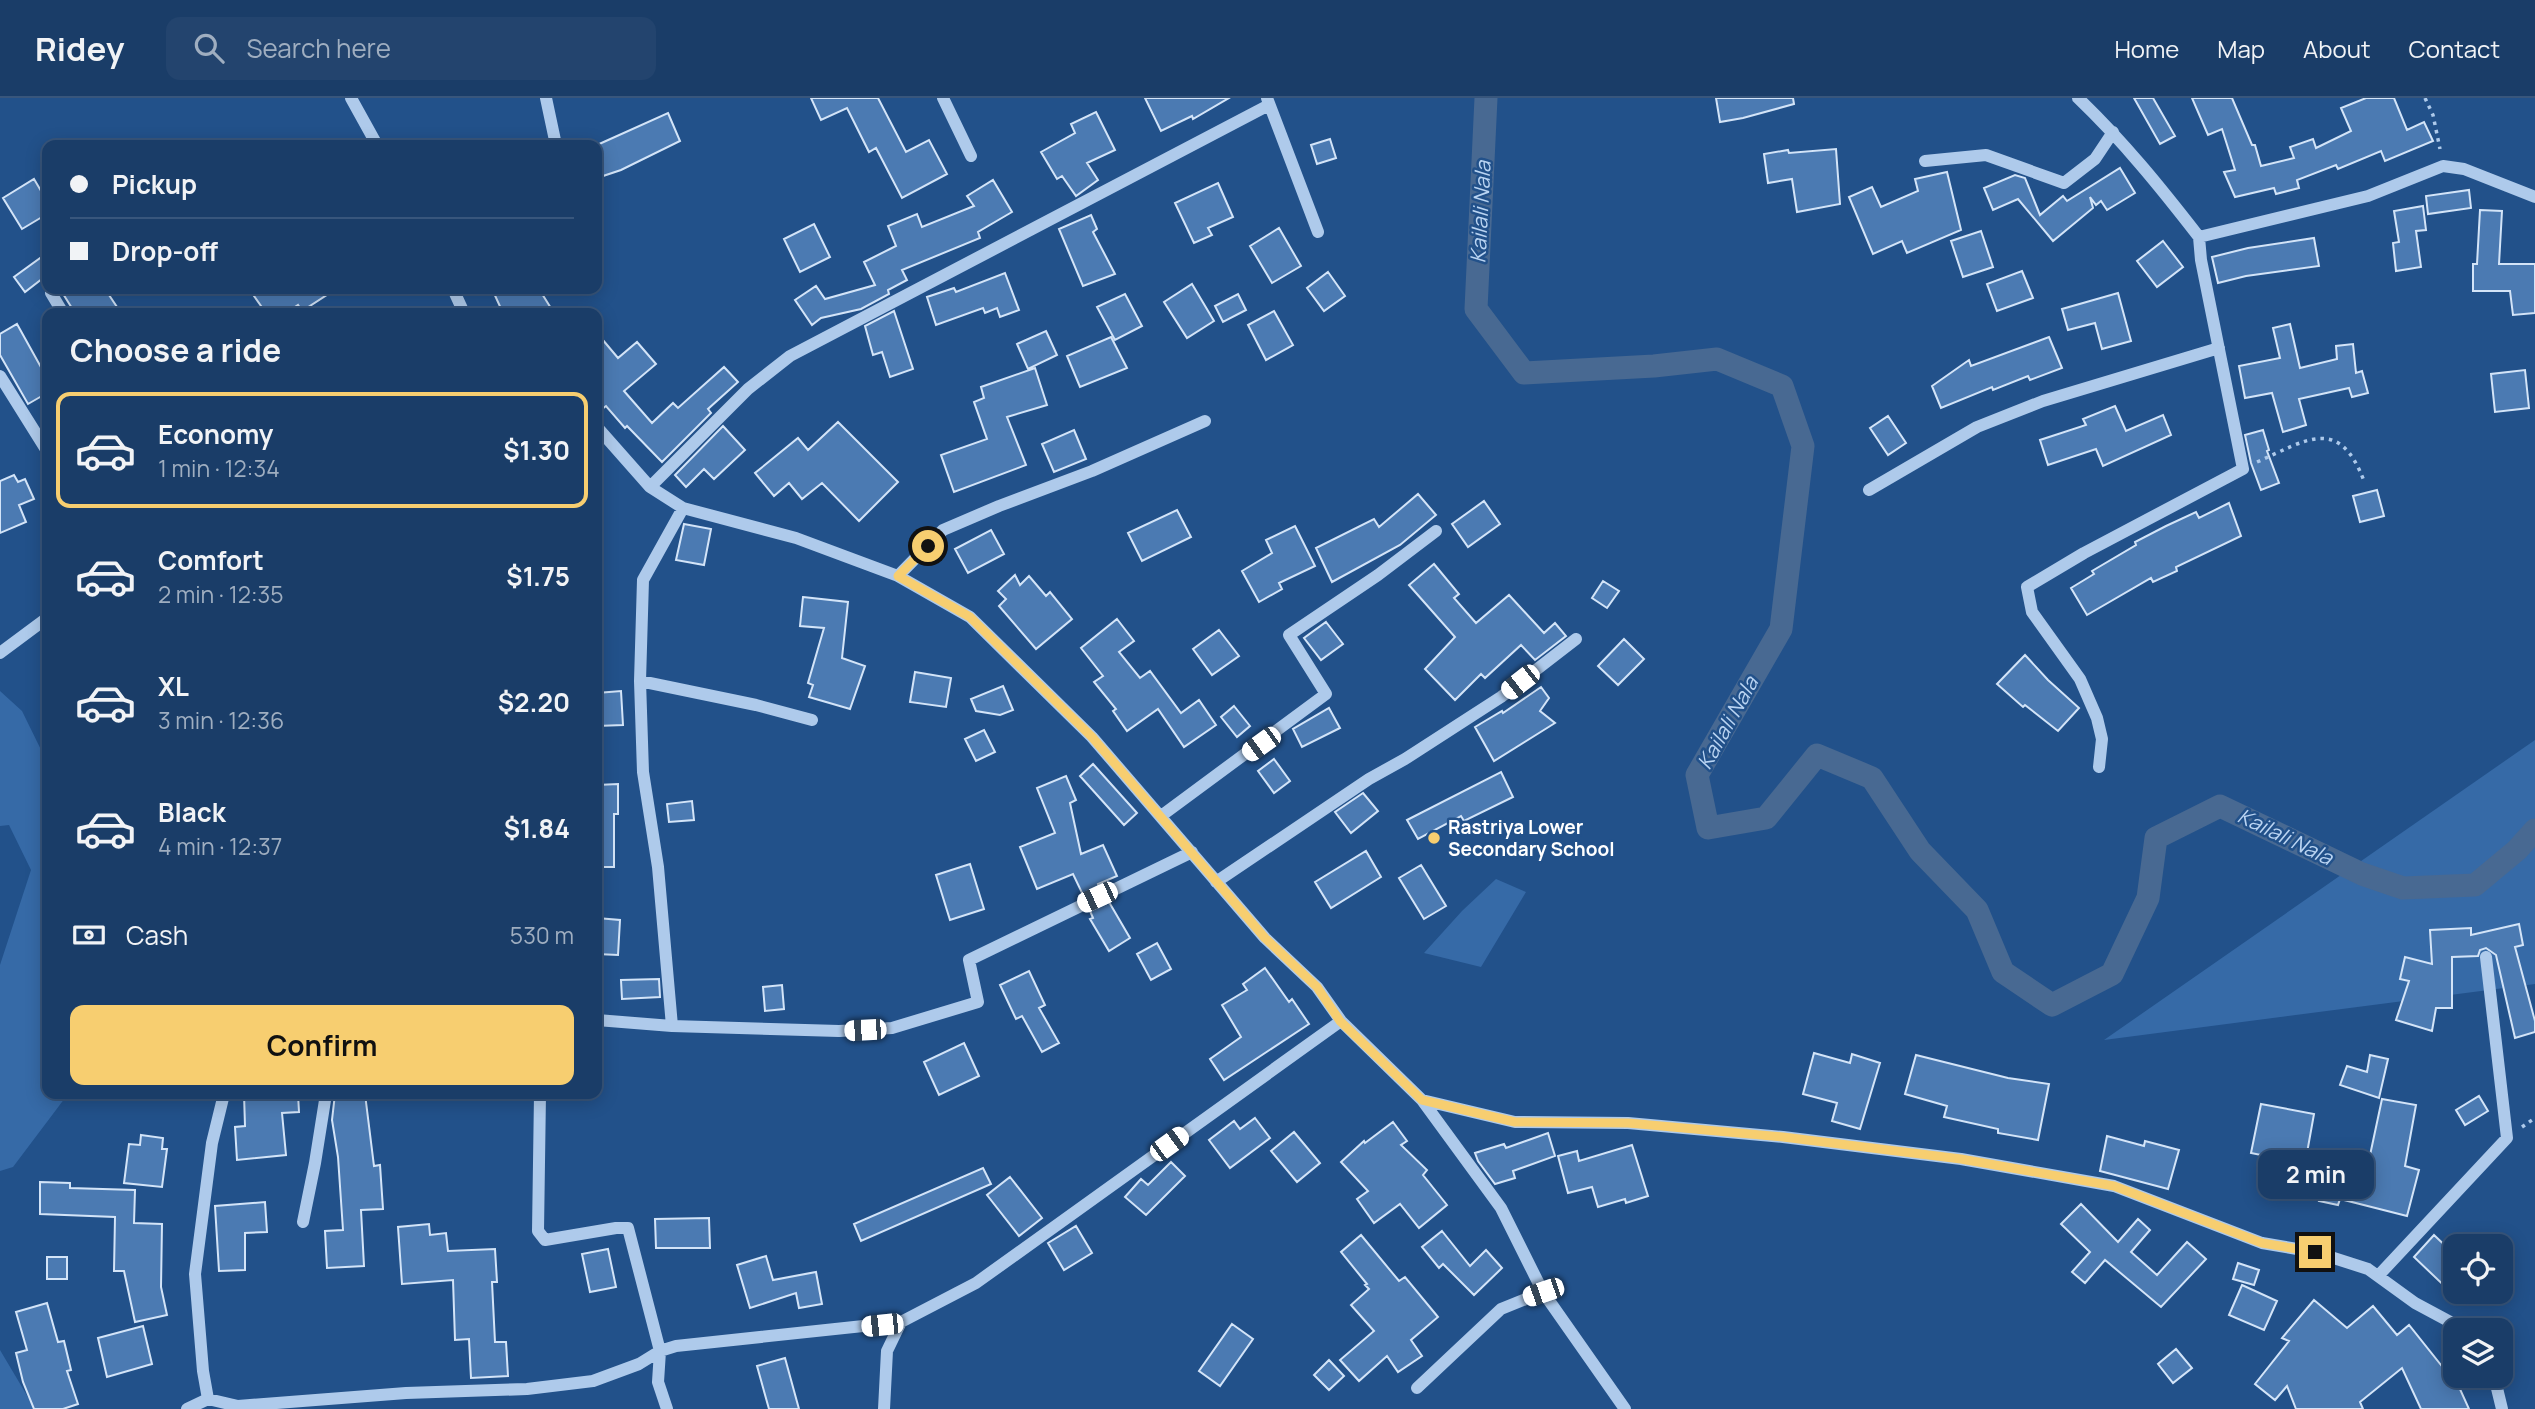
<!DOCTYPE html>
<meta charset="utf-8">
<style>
:root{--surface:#1a3d68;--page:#23446e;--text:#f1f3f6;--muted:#9faec0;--line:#38567c;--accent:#f7ce70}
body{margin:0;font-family:Manrope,sans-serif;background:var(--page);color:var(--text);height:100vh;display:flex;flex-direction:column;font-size:26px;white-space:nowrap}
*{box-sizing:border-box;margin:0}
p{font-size:23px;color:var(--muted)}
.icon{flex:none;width:38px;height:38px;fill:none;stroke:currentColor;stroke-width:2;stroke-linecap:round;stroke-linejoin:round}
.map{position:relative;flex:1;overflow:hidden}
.sheet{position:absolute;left:42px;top:210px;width:560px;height:791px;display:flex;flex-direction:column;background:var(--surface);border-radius:14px;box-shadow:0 4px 18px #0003,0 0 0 2px var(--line)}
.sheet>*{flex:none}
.banner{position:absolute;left:42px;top:42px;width:560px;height:154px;border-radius:14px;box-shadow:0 4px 18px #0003,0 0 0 2px var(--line);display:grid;align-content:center;height:154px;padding:0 28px;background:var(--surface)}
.tools{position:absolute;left:2443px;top:1136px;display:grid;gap:14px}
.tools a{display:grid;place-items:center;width:70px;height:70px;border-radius:14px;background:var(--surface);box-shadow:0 4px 18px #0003,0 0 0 2px var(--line);font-size:35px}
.end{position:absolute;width:32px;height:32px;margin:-16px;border:9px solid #f7ce70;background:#111;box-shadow:0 0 0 4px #111}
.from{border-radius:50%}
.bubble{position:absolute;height:49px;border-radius:14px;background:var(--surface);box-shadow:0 4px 18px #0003,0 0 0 2px var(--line);font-size:23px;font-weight:700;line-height:49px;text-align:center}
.car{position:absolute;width:21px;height:42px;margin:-21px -10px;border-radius:9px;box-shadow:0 0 5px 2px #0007;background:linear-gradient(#fff 24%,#345 0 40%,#fff 0 76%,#345 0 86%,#fff 0)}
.banner b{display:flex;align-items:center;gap:24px;height:66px;font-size:26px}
.banner b+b{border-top:2px solid var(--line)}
.banner i{width:18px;height:18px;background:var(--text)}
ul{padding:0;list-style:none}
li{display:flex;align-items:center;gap:21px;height:116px;margin:0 14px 10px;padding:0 14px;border:4px solid transparent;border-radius:14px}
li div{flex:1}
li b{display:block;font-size:26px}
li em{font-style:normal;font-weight:700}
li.selected{border-color:var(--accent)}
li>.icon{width:63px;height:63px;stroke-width:1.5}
h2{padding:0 28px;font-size:32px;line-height:84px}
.pay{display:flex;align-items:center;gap:18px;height:77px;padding:0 28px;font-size:26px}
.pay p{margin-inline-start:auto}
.button{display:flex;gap:14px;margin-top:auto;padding:14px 28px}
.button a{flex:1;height:80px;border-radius:14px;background:var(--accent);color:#111;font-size:28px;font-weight:700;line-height:80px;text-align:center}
header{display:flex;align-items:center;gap:42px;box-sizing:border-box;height:98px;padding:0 35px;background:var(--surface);border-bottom:2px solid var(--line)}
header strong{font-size:33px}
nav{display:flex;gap:38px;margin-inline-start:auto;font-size:24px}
.search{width:490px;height:63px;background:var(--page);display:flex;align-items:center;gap:18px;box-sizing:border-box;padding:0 24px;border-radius:14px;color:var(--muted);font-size:26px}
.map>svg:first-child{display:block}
.green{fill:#366aa7}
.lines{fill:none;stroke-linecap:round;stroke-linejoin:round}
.canal{stroke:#486992;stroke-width:23}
.building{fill:#4b7ab2;stroke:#d3e4f8;stroke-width:2}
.path{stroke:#aecaeb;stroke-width:3.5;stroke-dasharray:3.5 5;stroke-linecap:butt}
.minor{stroke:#aecaeb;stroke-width:12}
.route{stroke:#f7ce70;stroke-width:9}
.poi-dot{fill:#f7ce70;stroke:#22518a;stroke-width:2.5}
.labels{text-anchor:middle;stroke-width:5;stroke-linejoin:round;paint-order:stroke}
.poi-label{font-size:19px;font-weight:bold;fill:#fff;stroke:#22518a;text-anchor:start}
.water-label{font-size:21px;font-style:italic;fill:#bad4f2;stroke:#22518a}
</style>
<header>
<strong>Ridey</strong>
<div class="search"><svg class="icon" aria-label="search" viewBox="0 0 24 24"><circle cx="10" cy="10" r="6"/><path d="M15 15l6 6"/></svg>Search here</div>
<nav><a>Home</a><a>Map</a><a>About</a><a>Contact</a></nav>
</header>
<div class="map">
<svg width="2535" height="1311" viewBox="0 0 2535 1311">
<rect width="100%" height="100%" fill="#22518a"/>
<!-- green -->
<path class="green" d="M0,593L22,613L47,664V996H68L13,1069L0,1073V867L31,772L9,727L0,728Z
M2535,642V886L2104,942Z
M1496,781L1526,794L1481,869L1424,855L1462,813Z
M0,1252L35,1311H0Z"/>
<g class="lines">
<!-- canal -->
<path class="canal" d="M1486,0L1476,211L1524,275L1654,268L1717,261L1782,288L1803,348L1781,531L1697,677L1708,730L1766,720L1817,657L1872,680L1920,753L1977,812L2003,874L2052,907L2112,876L2148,800L2156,740L2220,708L2362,776L2403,790L2475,787L2517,752L2535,732"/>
</g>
<!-- building -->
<path class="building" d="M811,0H878L906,54L929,42L947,76L902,100L876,50L869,54L847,10L821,22Z
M1145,0H1229L1193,21L1192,18L1161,33Z
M1716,0H1793L1794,6L1743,20L1720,24Z
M2134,0H2153L2175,38L2160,46Z
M2192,0H2232L2252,47H2255L2261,68L2294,60L2290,49L2313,41L2316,50L2351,33L2341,10L2366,0H2394L2407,32L2424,24L2433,43L2385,63L2381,53L2338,71L2336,67L2297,82L2299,90L2276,96L2274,90L2235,99L2224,74L2235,72L2222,31L2208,37Z
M1096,14L1115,52L1087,65L1098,82L1076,98L1062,78L1057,81L1041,54L1075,35L1071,26Z
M668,15L680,43L621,72L597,80V47Z
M1330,41L1336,60L1317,66L1311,47Z
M1836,51L1840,106L1797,114L1792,81L1768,85L1764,56L1788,52L1789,55Z
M2120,70L2135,95L2107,112L2101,103L2096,107L2090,99L2093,110L2053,143L2018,101L1993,112L1984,90L2015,77L2025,80L2040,117L2063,98L2067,103Z
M1947,74L1961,132L1907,155L1902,143L1873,156L1849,99L1872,89L1881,109L1918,93L1915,81Z
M34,81L47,103V116L22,131L3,100Z
M993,82L1012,114L978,134L980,140L902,172L907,182L888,192L889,196L861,211L821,220L812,227L795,202L816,188L825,201L875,187L864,164L896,148L888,128L917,116L922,129L974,108L967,98Z
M1218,85L1233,119L1208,130L1212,137L1194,145L1175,105Z
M2469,92L2471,110L2428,116L2426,98Z
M2423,108L2426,132L2416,133L2421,169L2396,173L2393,145L2399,144L2394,113Z
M2480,112L2502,113L2499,166H2535V215L2513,217L2510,193H2473V166H2477Z
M1091,117L1097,131L1093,134L1115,176L1083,188L1059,131Z
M814,126L830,159L800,174L784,141Z
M1279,130L1301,168L1272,185L1250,148Z
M1981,133L1993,169L1963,179L1951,143Z
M2314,140L2319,168L2246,178L2218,185L2212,159L2248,150Z
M2163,143L2183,169L2157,189L2137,163Z
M47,155V177L25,194L14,179Z
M2022,173L2033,200L1997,213L1987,186Z
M1328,174L1345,198L1324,213L1307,190Z
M1005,175L1019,212L1000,219L997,210L985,215L983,210L936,227L927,199L954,190L956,194Z
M1192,186L1214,223L1187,240L1164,204Z
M60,191H105L121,215H75Z
M249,191H336L302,213L298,207L286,215H266Z
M492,191H539L554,215H503Z
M2118,195L2131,243L2102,251L2095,225L2068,232L2062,211Z
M1125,196L1142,228L1115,242L1097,209Z
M1238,196L1246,212L1223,224L1215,208Z
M894,213L913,271L890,279L882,254L873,257L865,228Z
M1274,213L1293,247L1266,262L1248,227Z
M17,226L47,280V295L28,306L0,257V236Z
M2290,226L2300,270L2337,261L2336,248L2353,246L2356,275L2362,273L2368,295L2352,299L2349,290L2299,301L2306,327L2283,334L2272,295L2245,300L2239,268L2280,260L2273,230Z
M1046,233L1057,257L1028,271L1017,246Z
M597,235L618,260L637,244L656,266L624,293L652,325L673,305L678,310L724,269L738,284L708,311L711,315L662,364L627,328L625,330L606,308L597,315Z
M1111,239L1127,270L1080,289L1067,258Z
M2049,239L2062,270L2030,282L2028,278L1993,292L1992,289L1941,310L1932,288L1969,262L1971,268Z
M1035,270L1047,307L1007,319L1026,367L954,394L941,357L987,341L974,304L984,300L981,289Z
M2525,272L2529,310L2495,314L2491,276Z
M2115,308L2126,333L2163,317L2171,337L2103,368L2096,351L2048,367L2040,342L2086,327L2083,321Z
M1888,318L1906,345L1888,357L1870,330Z
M838,324L898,384L859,423L822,385L802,401L789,385L774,398L755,375L798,340L808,352Z
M723,328L745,352L714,381L704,371L686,389L675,377Z
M1074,332L1086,361L1054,374L1042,346Z
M2263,332L2269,352L2267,353L2279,385L2261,392L2251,365L2245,337Z
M14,377L18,384L25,381L34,401L19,407L26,424L0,435V383Z
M2377,392L2384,418L2360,424L2353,398Z
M1418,396L1436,417L1400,447L1332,484L1316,450L1374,421L1379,429Z
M1484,403L1500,426L1468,449L1452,426Z
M2229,405L2241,438L2176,469L2177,473L2153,484L2151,480L2087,517L2071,490L2094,476L2092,473L2136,447L2135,444L2166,428L2196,414L2199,420Z
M1177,412L1191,439L1142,463L1128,435Z
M684,426L711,431L704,467L676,462Z
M1295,428L1315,468L1279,485L1282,491L1259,504L1242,473L1272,455L1266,442Z
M991,432L1004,456L968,475L955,451Z
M1434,466L1459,496L1454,500L1476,525L1509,497L1544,535L1555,525L1566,538L1535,562L1521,547L1485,580L1481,576L1455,602L1425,571L1455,539L1409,487Z
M1015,477L1020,487L1029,478L1046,498L1050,494L1072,521L1036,551L999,508L1006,501L998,493Z
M1603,483L1619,493L1607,510L1592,500Z
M803,499L848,504L842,560L865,568L850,611L809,599L813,587L808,585L824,530L800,528Z
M1117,521L1134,543L1119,554L1140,580L1150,573L1181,615L1199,602L1216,627L1184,649L1158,611L1127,633L1113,613L1116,611L1094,584L1103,578L1081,550Z
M1326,524L1343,546L1321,562L1304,540Z
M1219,532L1239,558L1212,577L1193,551Z
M1624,541L1644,561L1618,587L1598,568Z
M2025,557L2048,582L2079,610L2058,633L2025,607L2023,609L1997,586Z
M915,574L951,580L946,609L910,604Z
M1003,588L1013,612L1000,617L976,613L971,601Z
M1541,589L1549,600L1540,613L1555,625L1494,663L1475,629L1502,613L1503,615Z
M621,593L623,627L597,628V595Z
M1234,608L1250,628L1237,639L1221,619Z
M1329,610L1340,630L1302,649L1293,631Z
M984,632L995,654L976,663L965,641Z
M1274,661L1290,683L1274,695L1258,673Z
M1093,666L1137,715L1124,727L1080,678Z
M1501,674L1513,699L1464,723L1461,718L1418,741L1407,722Z
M1066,678L1076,702L1070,705L1081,756L1103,747L1117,778L1098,786L1099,789L1083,797L1073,776L1037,791L1020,749L1055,735L1037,690Z
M618,686V716H614V769H597V687Z
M1363,695L1378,713L1351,735L1335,714Z
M692,703L694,722L669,724L667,706Z
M1366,753L1381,779L1331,810L1315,784Z
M970,766L984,811L950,822L936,777Z
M1421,767L1446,808L1424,821L1399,780Z
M1109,804L1130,840L1109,853L1090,821L1093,820L1090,813Z
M597,820L620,822L618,857L597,856Z
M2519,826L2523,847L2515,849L2535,923V934L2515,940L2496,857L2486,850L2480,852L2478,858L2452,859V910H2436L2432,933L2396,922L2409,883L2400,881L2405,859L2432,866L2430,832L2471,830V837Z
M1157,845L1171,871L1151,882L1137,856Z
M1265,870L1289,904L1292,901L1309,926L1224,982L1210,961L1241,939L1222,907L1247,892L1243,886Z
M1029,873L1045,907L1039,910L1059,945L1042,954L1022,918L1016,921L1000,887Z
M659,881L660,899L622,901L621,882Z
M782,887L784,911L765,913L763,889Z
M964,945L979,978L939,997L924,964Z
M1814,955L1850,965L1852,956L1880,965L1860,1031L1832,1023L1837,1005L1803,996Z
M1916,957L2008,980L2049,986L2038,1042L1998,1035V1031L1944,1019L1947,1008L1905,996Z
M2370,957L2388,961L2379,1000L2340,987L2347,968L2367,974Z
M244,996H298L299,1014L282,1015L286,1057L237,1062L235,1029L245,1028Z
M335,996H365L374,1068L380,1067L383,1111L361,1112L364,1168L327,1170L325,1133L343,1132L338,1059L332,1022Z
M2479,998L2488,1013L2465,1027L2456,1012Z
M2382,1001L2416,1007L2405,1068L2419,1072L2407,1118L2340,1101L2338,1107L2319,1103L2329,1066L2366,1076Z
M2261,1006L2314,1016L2305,1066L2251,1055Z
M1255,1020L1270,1040L1230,1070L1209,1042L1234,1023L1240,1031Z
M1393,1024L1407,1043L1401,1047L1427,1072L1423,1077L1447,1107L1419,1130L1400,1106L1374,1125L1357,1101L1368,1093L1341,1064L1364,1043L1365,1045Z
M1294,1034L1320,1065L1297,1084L1271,1053Z
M1548,1035L1555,1058L1513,1073L1515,1080L1495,1086L1478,1063L1475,1055L1504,1046L1506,1050Z
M141,1037L163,1040L162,1051H167L162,1089L124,1085L129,1046L140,1047Z
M2107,1038L2144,1048L2145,1043L2179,1052L2168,1091L2100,1073Z
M1632,1047L1648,1098L1626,1105L1625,1101L1598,1109L1592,1089L1568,1095L1558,1058L1577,1053L1579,1063Z
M1171,1064L1185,1078L1146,1117L1125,1099L1141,1081L1148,1087Z
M983,1070L991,1086L861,1143L854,1126Z
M1010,1079L1042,1120L1019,1138L987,1097Z
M40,1084L70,1085V1090L135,1092L134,1125L162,1126L161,1189L167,1217L135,1224L124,1173H114L115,1119L40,1116Z
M265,1104L267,1134L245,1135V1172L219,1173L215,1108Z
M2081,1106L2118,1144L2138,1121L2150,1132L2131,1154L2157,1177L2187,1144L2206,1161L2161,1209L2105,1162L2085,1185L2072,1174L2090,1154L2061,1126Z
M709,1120L710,1150H656L655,1121Z
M429,1126L430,1137L446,1135L448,1153L495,1151L497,1184H492L495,1244H506L508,1278L471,1280L469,1241L455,1242L453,1182L402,1186L398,1129Z
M1076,1128L1092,1155L1064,1172L1048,1145Z
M1442,1133L1470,1168L1486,1152L1502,1170L1474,1197L1443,1166L1439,1170L1422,1149Z
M1361,1137L1399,1183L1405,1179L1438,1219L1411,1242L1422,1258L1398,1274L1387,1258L1359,1283L1340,1262L1374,1233L1351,1207L1369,1191L1365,1187L1367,1186L1341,1154Z
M2434,1137L2455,1157V1198L2414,1159Z
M608,1151L616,1189L590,1194L582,1156Z
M766,1158L773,1182L816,1174L822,1206L799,1210L796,1195L750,1210L737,1167Z
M47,1159H67V1181H47Z
M2238,1165L2259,1172L2254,1187L2233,1181Z
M2242,1187L2277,1203L2264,1232L2229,1217Z
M2314,1202L2347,1230L2373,1208L2397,1237L2409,1227L2445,1272L2450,1269L2469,1311H2421L2402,1270L2360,1304L2363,1311H2296L2287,1288L2275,1302L2255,1286L2289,1243L2282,1240Z
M47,1205L58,1244L64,1243L71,1272L67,1273L78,1306L63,1311H34L23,1284L16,1255L27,1252L16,1214Z
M1232,1226L1253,1241L1220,1288L1199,1273Z
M143,1228L152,1266L107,1279L98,1240Z
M2176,1251L2192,1270L2173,1285L2158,1266Z
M785,1260L799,1311H769L757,1268Z
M1329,1262L1344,1278L1329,1292L1314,1277Z"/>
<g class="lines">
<!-- path -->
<path class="path" d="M2425,0L2433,17L2440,51
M2257,364C2307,342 2339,317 2364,383
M2522,1029L2535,1020"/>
<!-- minor -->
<path class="minor" d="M351,0L377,47
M546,0L556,47
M943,0L971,58
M1267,0L1318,134
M2078,0C2123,43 2161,90 2199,139L2368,98L2443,68L2464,71L2535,99
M1925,63L1986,57L2064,85L2095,61L2113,34
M453,191L464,215
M51,195L63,215
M0,278L47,353
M597,329L650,389L683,410L796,440L898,478L970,519L1092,639L1265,840L1317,889L1341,923L1422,1002L1501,1110L1543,1194L1625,1311
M650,389L748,291L790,258L1269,7
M1869,392L1977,329L2043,303L2219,250
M898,478L943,432L999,408L1092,373L1205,323
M0,555L47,520
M640,583L756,607L812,622
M2099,669L2102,641L2097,620L2080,581L2032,514L2027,489L2084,455L2243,371L2201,162L2199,139
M1161,718L1326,596L1289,537L1378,477L1436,433
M1216,784L1369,681L1405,661L1501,599L1576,541
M597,922L672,928L658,769L643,674L640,583L643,482L683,410
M672,928L839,933L892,930L978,904L969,862L1192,754
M1422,1002L1515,1024L1628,1025L1783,1039L1961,1061L2114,1088L2262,1145L2315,1154L2368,1171L2415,1205L2456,1227L2461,1232
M303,1124L315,1065L326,996
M2378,1178L2507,1040L2486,859
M2494,1278L2502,1311
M1417,1290L1501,1211L1543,1194
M208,1301L238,1308L406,1295L527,1291L593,1283L639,1266L660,1253L628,1130H616L545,1142L538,1133L540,996
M187,1311L208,1301L203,1273L195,1176L212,1045L224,996
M667,1311L658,1284L660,1253L676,1248L901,1224L976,1185L1341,923
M884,1311L887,1253L901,1224"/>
</g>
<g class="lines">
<!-- route -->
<path class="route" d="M928,448L898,478L970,519L1092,639L1265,840L1317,889L1340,923L1422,1002L1515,1024L1628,1025L1783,1039L1961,1061L2114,1088L2262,1145L2315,1154"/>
</g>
<!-- markers -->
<circle class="poi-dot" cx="1434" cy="740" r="7"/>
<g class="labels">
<!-- poi labels -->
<g class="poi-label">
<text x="1448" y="736">Rastriya Lower<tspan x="1448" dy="22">Secondary School</tspan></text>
</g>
<!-- water labels -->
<g class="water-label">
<text transform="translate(1481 114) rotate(-87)" y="7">Kailali Nala</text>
<text transform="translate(1728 625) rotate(-61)" y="7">Kailali Nala</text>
<text transform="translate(2285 739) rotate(26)" y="7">Kailali Nala</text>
</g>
</g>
</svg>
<div class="tools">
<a><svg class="icon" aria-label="locate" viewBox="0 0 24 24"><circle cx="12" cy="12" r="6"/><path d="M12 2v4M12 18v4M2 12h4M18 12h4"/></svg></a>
<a><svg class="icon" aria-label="layers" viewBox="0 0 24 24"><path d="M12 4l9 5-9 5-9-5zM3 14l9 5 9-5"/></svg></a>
</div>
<i class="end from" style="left:928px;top:448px"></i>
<i class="end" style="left:2315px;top:1154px"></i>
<div class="bubble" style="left:2258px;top:1052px;width:116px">2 min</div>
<i class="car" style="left:1520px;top:584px;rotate:232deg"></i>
<i class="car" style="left:1261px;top:646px;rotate:234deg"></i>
<i class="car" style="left:1097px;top:799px;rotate:245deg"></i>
<i class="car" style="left:865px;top:932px;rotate:267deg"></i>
<i class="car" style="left:1169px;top:1046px;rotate:54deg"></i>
<i class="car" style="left:1543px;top:1194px;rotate:251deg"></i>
<i class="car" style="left:882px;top:1227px;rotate:264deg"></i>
<div class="banner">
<b><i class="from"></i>Pickup</b>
<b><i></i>Drop-off</b>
</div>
<section class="sheet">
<h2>Choose a ride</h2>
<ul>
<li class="selected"><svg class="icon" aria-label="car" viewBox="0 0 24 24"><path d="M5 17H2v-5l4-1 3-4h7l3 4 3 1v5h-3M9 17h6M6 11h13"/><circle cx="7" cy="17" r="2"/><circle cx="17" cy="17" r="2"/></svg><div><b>Economy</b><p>1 min · 12:34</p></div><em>$1.30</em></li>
<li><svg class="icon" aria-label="car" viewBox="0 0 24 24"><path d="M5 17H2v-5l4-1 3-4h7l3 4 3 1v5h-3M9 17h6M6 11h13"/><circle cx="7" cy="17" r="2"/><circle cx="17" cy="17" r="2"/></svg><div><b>Comfort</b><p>2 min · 12:35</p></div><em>$1.75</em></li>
<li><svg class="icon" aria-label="car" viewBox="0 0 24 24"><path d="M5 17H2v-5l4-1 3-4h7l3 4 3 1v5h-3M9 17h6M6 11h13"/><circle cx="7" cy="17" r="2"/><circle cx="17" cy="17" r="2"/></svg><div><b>XL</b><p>3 min · 12:36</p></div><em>$2.20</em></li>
<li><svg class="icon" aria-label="car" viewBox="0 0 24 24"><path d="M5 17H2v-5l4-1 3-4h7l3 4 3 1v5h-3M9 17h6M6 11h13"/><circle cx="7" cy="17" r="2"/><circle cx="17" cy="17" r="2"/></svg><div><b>Black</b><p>4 min · 12:37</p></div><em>$1.84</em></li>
</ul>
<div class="pay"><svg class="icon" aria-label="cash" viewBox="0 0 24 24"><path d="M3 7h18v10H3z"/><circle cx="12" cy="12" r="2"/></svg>Cash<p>530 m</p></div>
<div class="button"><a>Confirm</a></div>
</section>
</div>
